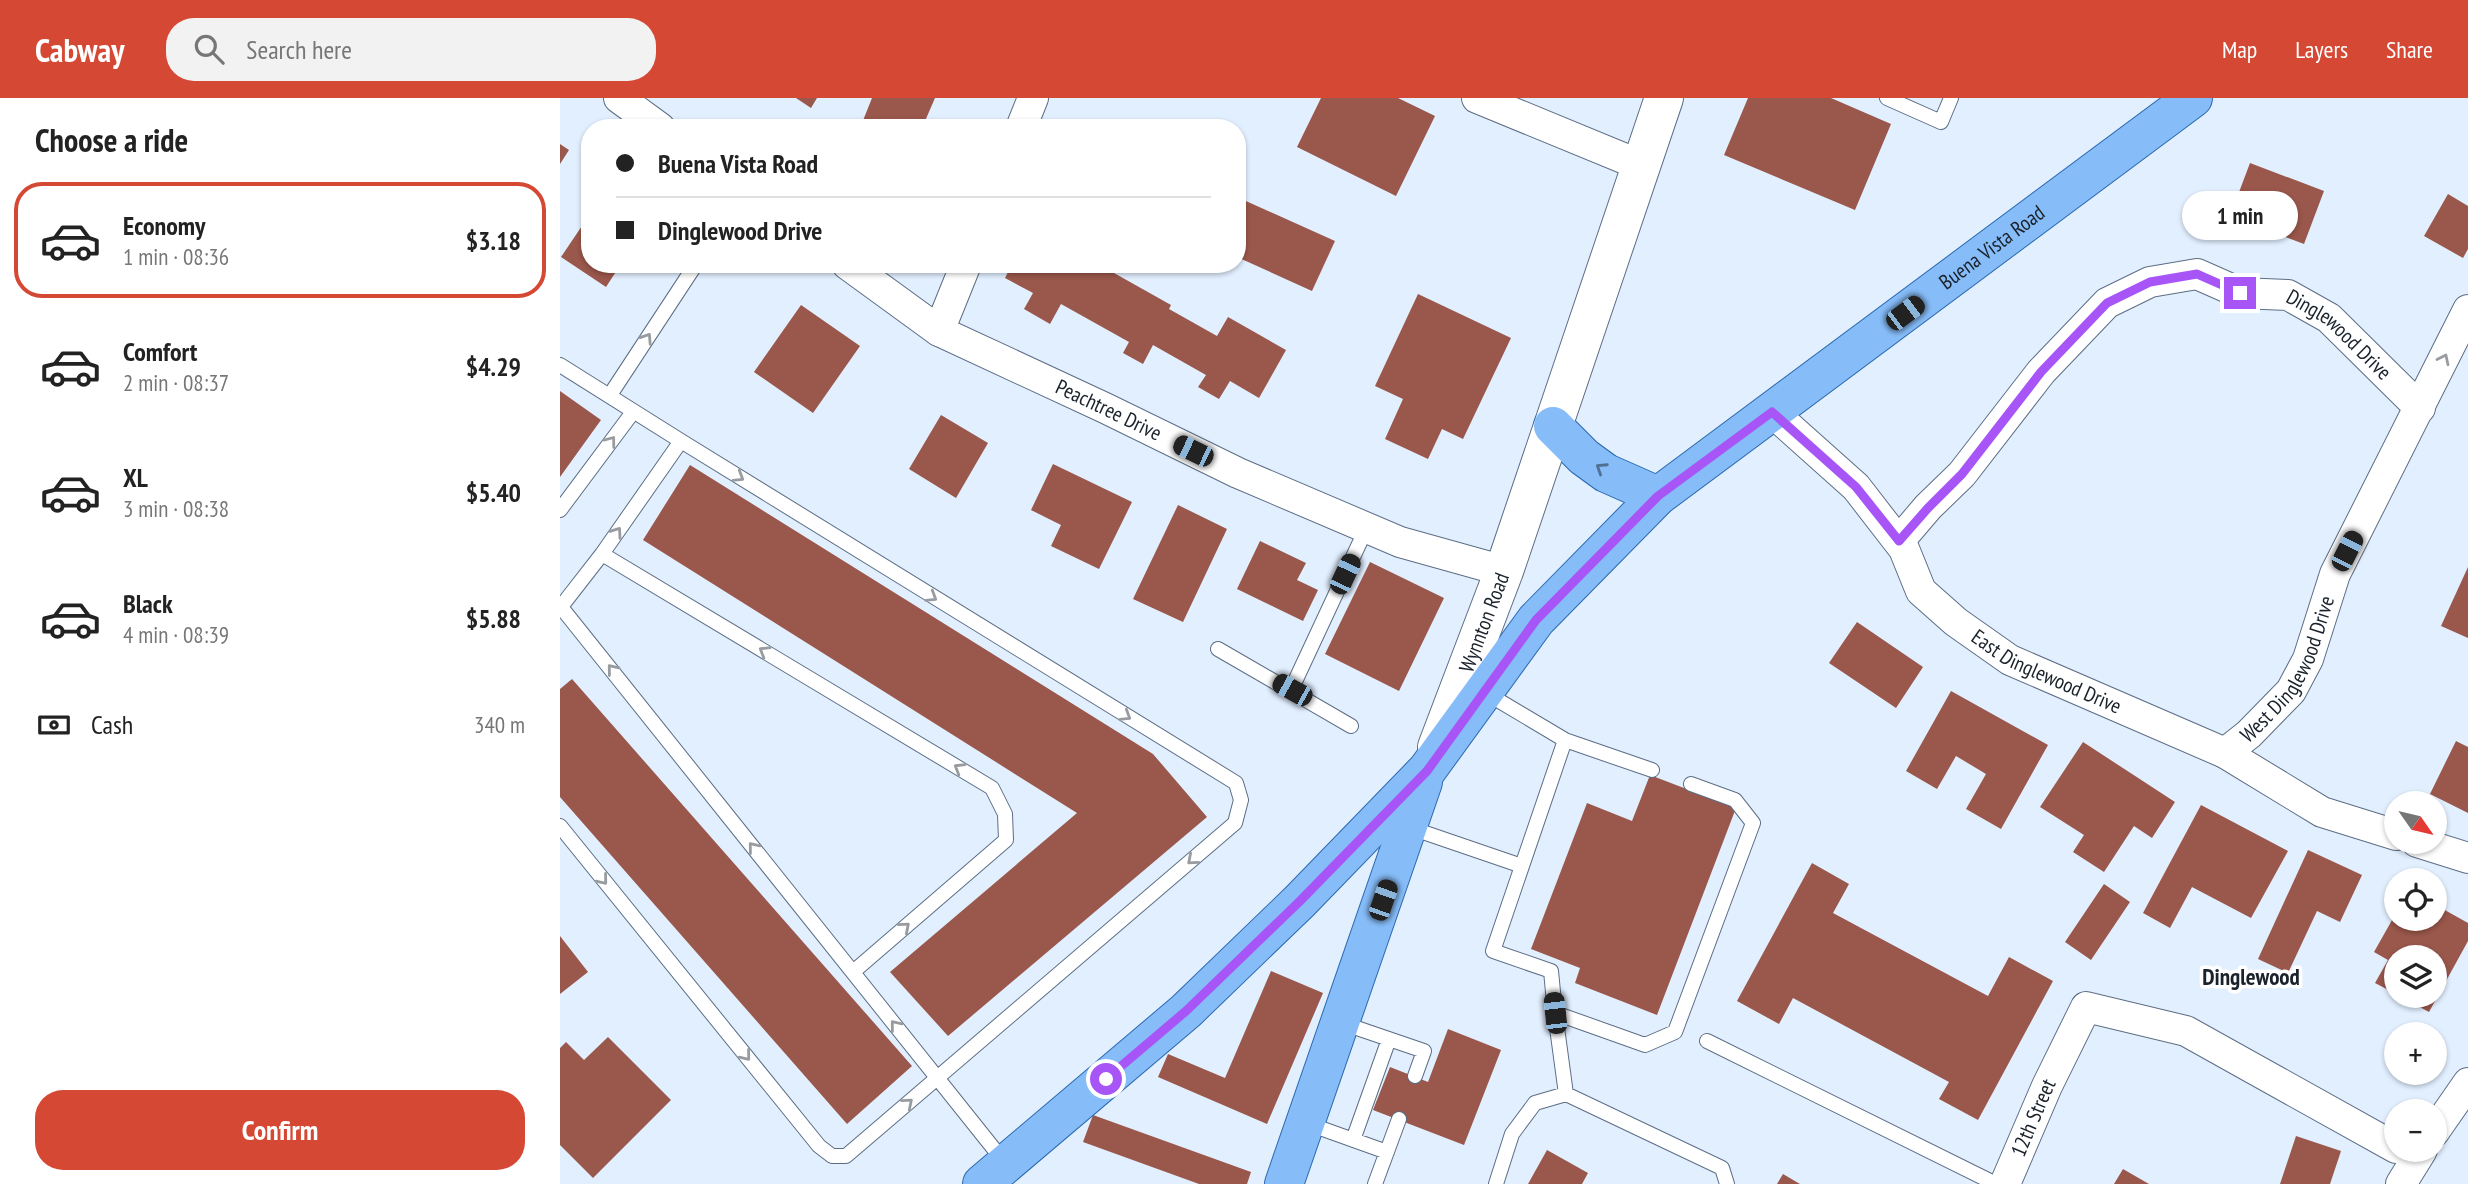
<!DOCTYPE html>
<meta charset="utf-8">
<style>
:root{--surface:#fff;--page:#f2f2f2;--text:#222;--muted:#767676;--line:#e0e0e0;--accent:#d54834}
body{margin:0;font-family:"PT Sans Narrow",sans-serif;background:var(--page);color:var(--text);height:100vh;display:flex;flex-direction:column;font-size:26px;white-space:nowrap}
*{box-sizing:border-box;margin:0}
p{font-size:23px;color:var(--muted)}
.icon{flex:none;width:38px;height:38px;fill:none;stroke:currentColor;stroke-width:2;stroke-linecap:round;stroke-linejoin:round}
.map{position:relative;flex:1;overflow:hidden}
.details{display:flex;flex-direction:column;background:var(--surface);width:560px}
.details>*{flex:none}
.guide{position:absolute;left:21px;top:21px;width:665px;height:154px;border-radius:28px;box-shadow:0 2px 5px #0004;display:grid;align-content:center;height:154px;padding:0 35px;background:var(--surface)}
.needle{width:46px;rotate:124deg}
.tools{position:absolute;left:1824px;top:693px;display:grid;gap:14px}
.tools a{display:grid;place-items:center;width:63px;height:63px;border-radius:50%;background:var(--surface);box-shadow:0 2px 5px #0004;font-size:35px}
.end{position:absolute;width:32px;height:32px;margin:-16px;border:9px solid #a855f7;background:#fff;box-shadow:0 0 0 4px #fff}
.from{border-radius:50%}
.bubble{position:absolute;height:49px;border-radius:24px;background:var(--surface);box-shadow:0 2px 5px #0004;font-size:23px;font-weight:800;line-height:49px;text-align:center}
.car{position:absolute;width:21px;height:42px;margin:-21px -10px;border-radius:9px;box-shadow:0 0 5px 2px #0007;background:linear-gradient(#222 24%,#8ab4d8 0 40%,#222 0 76%,#8ab4d8 0 86%,#222 0)}
.guide b{display:flex;align-items:center;gap:24px;height:66px;font-size:26px}
.guide b+b{border-top:2px solid var(--line)}
.guide i{width:18px;height:18px;background:var(--text)}
ul{padding:0;list-style:none}
li{display:flex;align-items:center;gap:21px;height:116px;margin:0 14px 10px;padding:0 21px;border:4px solid transparent;border-radius:28px}
li div{flex:1}
li b{display:block;font-size:26px}
li em{font-style:normal;font-weight:800}
li.active{border-color:var(--accent)}
li>.icon{width:63px;height:63px;stroke-width:1.5}
h2{padding:0 35px;font-size:32px;line-height:84px}
.pay{display:flex;align-items:center;gap:18px;height:77px;padding:0 35px;font-size:26px}
.pay p{margin-inline-start:auto}
.cta{display:flex;gap:14px;margin-top:auto;padding:14px 35px}
.cta a{flex:1;height:80px;border-radius:28px;background:var(--accent);color:#fff;font-size:28px;font-weight:800;line-height:80px;text-align:center}
header{display:flex;align-items:center;gap:42px;box-sizing:border-box;height:98px;padding:0 35px;background:var(--accent);color:#fff}
header strong{font-size:33px}
nav{display:flex;gap:38px;margin-inline-start:auto;font-size:24px}
.search{width:490px;height:63px;background:var(--page);display:flex;align-items:center;gap:18px;box-sizing:border-box;padding:0 24px;border-radius:28px;color:var(--muted);font-size:26px}
main{display:flex;flex:1;min-height:0}
.map>svg:first-child{display:block}
.building{fill:#9a574b}
.lines{fill:none;stroke-linecap:round;stroke-linejoin:round}
.lane-casing{stroke:#5c6e85;stroke-width:16}
.street-casing{stroke:#5c6e85;stroke-width:32}
.secondary-casing{stroke:#5c6e85;stroke-width:40}
.primary-casing{stroke:#2c69ae;stroke-width:40}
.lane{stroke:#fff;stroke-width:14}
.street{stroke:#fff;stroke-width:30}
.secondary{stroke:#fff;stroke-width:38}
.primary{stroke:#86bcf8;stroke-width:38}
.oneway{stroke:#989ca0}
.oneway2{stroke:#506f92}
.route{stroke:#a855f7;stroke-width:9}
.labels{text-anchor:middle;stroke-width:7;stroke-linejoin:round;paint-order:stroke}
.street-label{font-size:21px;fill:#1a222b;stroke:#fff}
.neighbourhood-label{font-size:23px;font-weight:bold;fill:#1a222b;stroke:#fff}
</style>
<header>
<strong>Cabway</strong>
<div class="search"><svg class="icon" aria-label="search" viewBox="0 0 24 24"><circle cx="10" cy="10" r="6"/><path d="M15 15l6 6"/></svg>Search here</div>
<nav><a>Map</a><a>Layers</a><a>Share</a></nav>
</header>
<main>
<section class="details">
<h2>Choose a ride</h2>
<ul>
<li class="active"><svg class="icon" aria-label="car" viewBox="0 0 24 24"><path d="M5 17H2v-5l4-1 3-4h7l3 4 3 1v5h-3M9 17h6M6 11h13"/><circle cx="7" cy="17" r="2"/><circle cx="17" cy="17" r="2"/></svg><div><b>Economy</b><p>1 min · 08:36</p></div><em>$3.18</em></li>
<li><svg class="icon" aria-label="car" viewBox="0 0 24 24"><path d="M5 17H2v-5l4-1 3-4h7l3 4 3 1v5h-3M9 17h6M6 11h13"/><circle cx="7" cy="17" r="2"/><circle cx="17" cy="17" r="2"/></svg><div><b>Comfort</b><p>2 min · 08:37</p></div><em>$4.29</em></li>
<li><svg class="icon" aria-label="car" viewBox="0 0 24 24"><path d="M5 17H2v-5l4-1 3-4h7l3 4 3 1v5h-3M9 17h6M6 11h13"/><circle cx="7" cy="17" r="2"/><circle cx="17" cy="17" r="2"/></svg><div><b>XL</b><p>3 min · 08:38</p></div><em>$5.40</em></li>
<li><svg class="icon" aria-label="car" viewBox="0 0 24 24"><path d="M5 17H2v-5l4-1 3-4h7l3 4 3 1v5h-3M9 17h6M6 11h13"/><circle cx="7" cy="17" r="2"/><circle cx="17" cy="17" r="2"/></svg><div><b>Black</b><p>4 min · 08:39</p></div><em>$5.88</em></li>
</ul>
<div class="pay"><svg class="icon" aria-label="cash" viewBox="0 0 24 24"><path d="M3 7h18v10H3z"/><circle cx="12" cy="12" r="2"/></svg>Cash<p>340 m</p></div>
<div class="cta"><a>Confirm</a></div>
</section>
<div class="map">
<svg width="1908" height="1086" viewBox="0 0 1908 1086">
<rect width="100%" height="100%" fill="#e2efff"/>
<!-- building -->
<path class="building" d="M236,0H257L251,10Z
M312,0H375L362,30H300Z
M761,0H838L875,18L836,98L737,49Z
M1188,0H1271L1331,26L1295,112L1164,57Z
M544,23L560,30H541Z
M0,46L9,52L0,66Z
M1690,65L1764,93L1744,146L1670,118Z
M1888,96L1908,108V151L1903,160L1864,138Z
M677,99L775,143L752,193L677,159Z
M30,116V166H61L46,189L1,159Z
M452,166H538L611,207L609,211L657,238L668,219L726,252L699,300L670,283L659,301L638,289L646,277L593,247L583,266L563,255L569,244L501,206L490,226L464,211L473,195L445,180Z
M858,196L951,240L903,341L882,331L868,361L825,341L843,301L815,288Z
M241,207L300,248L253,315L194,274Z
M0,293L41,322L0,379Z
M381,317L428,345L396,400L349,371Z
M493,366L572,404L539,471L491,448L501,427L471,412Z
M130,367L593,656L647,719L388,938L330,874L517,715L83,442Z
M618,407L667,431L623,524L573,501Z
M700,443L746,465L737,482L758,492L743,523L677,491Z
M810,464L884,500L839,593L765,556Z
M1908,469V540L1881,528Z
M1297,524L1363,569L1336,610L1269,565Z
M12,581L352,968L287,1026L0,699V591Z
M1391,593L1488,647L1441,731L1406,711L1426,676L1396,658L1377,691L1346,673Z
M1896,643L1908,649V715L1870,696Z
M1523,644L1615,704L1592,740L1574,728L1544,774L1513,754L1524,737L1480,709Z
M1090,677L1176,710L1097,917L1015,885L1020,870L971,851L1027,705L1072,723Z
M1641,707L1728,753L1691,820L1632,789L1610,830L1583,815Z
M1748,752L1802,777L1780,824L1757,813L1728,875L1698,861Z
M1252,765L1289,786L1273,815L1428,898L1449,859L1493,883L1418,1022L1379,1001L1389,984L1233,900L1219,926L1177,903Z
M1544,786L1570,804L1531,862L1505,844Z
M1874,806L1908,825V843L1869,914L1839,898H1874V859H1836V896L1815,885L1828,862L1814,854L1836,815V821H1845L1862,830L1866,821H1874Z
M0,838L28,874L0,896Z
M711,873L763,895L707,1026L598,979L608,956L665,980Z
M888,931L941,952L904,1047L813,1012L830,969L868,984Z
M48,939L111,1002L33,1080L0,1047V950L6,944L24,962Z
M533,1017L691,1074L687,1086H639L523,1044Z
M1736,1038L1781,1053L1770,1086H1720Z
M987,1052L1028,1075L1022,1086H968Z
M1563,1071L1589,1086H1554Z
M1223,1076L1240,1086H1217Z"/>
<g class="lines">
<!-- lane casing -->
<g class="lane-casing">
<path id="lane" d="M1327,0L1381,24L1391,0
M0,267L121,343L42,456L0,510
M50,297L136,166
M0,412L73,314
M42,456L432,690L445,716L446,742L293,874
M1,509L446,1066
M658,551L791,628
M731,592L807,429
M926,595L1005,642L1092,672
M0,728L259,1048L272,1058H286L675,725L681,702L676,685L121,343
M848,729L962,768
M995,915L991,873L933,853L1005,642
M782,925L864,953L855,978
M1147,943L1436,1086
M1006,996L995,915L1085,947L1115,934L1193,725L1175,702L1131,686
M746,1025L827,1054
M793,1042L829,941
M815,1086L839,1021
M936,1086L952,1036L975,1005L1006,996L1162,1070L1167,1086"/>
</g>
<!-- street casing -->
<g class="street-casing">
<g id="street">
<path d="M59,0L100,30"/>
<path d="M917,0L1080,67"/>
<path d="M461,30L473,0"/>
<path id="s1" d="M287,166L379,233L545,310L678,375L840,444L944,473"/>
<path d="M379,233L406,166"/>
<path id="s2" d="M1212,314L1296,389L1344,451L1361,493L1396,524L1450,562L1665,655L1762,714L1836,737"/>
<path id="s3" d="M1339,443L1368,409L1402,376L1481,274L1547,205L1590,184L1637,176L1680,195L1728,197L1769,220L1860,310"/>
<path id="s4" d="M1665,655L1689,636L1731,593L1748,561L1775,476L1908,212"/>
<path d="M1857,744L1908,760"/>
<path d="M1874,1034L1908,985"/>
<path id="s5" d="M1445,1086L1487,988L1526,909L1626,933L1836,1050"/>
<path d="M1841,1086L1862,1052"/>
</g>
</g>
<!-- secondary casing -->
<g class="secondary-casing">
<g id="secondary">
<path id="s6" d="M877,649L944,473L1104,0"/>
</g>
</g>
<!-- primary casing -->
<g class="primary-casing">
<g id="primary">
<path d="M993,328L1024,359L1046,375L1098,398"/>
<path id="s7" d="M422,1086L626,913L740,803L867,672L976,522L1098,398L1633,0"/>
<path d="M724,1086L863,684"/>
</g>
</g>
<!-- lane -->
<use href="#lane" class="lane"/>
<!-- street -->
<use href="#street" class="street"/>
<!-- secondary -->
<use href="#secondary" class="secondary"/>
<!-- primary -->
<use href="#primary" class="primary"/>
</g>
<!-- one-way arrows -->
<defs><path id="oneway-chevron" d="M-2-3.5L2.5 0L-2 3.5" fill="none" stroke-width="1.6" stroke-linecap="round" stroke-linejoin="round" transform="scale(1.75)"/></defs>
<g class="oneway">
<use href="#oneway-chevron" transform="translate(87 240) rotate(-57)"/>
<use href="#oneway-chevron" transform="translate(1884 261) rotate(-64)"/>
<use href="#oneway-chevron" transform="translate(51 343) rotate(-53)"/>
<use href="#oneway-chevron" transform="translate(179 379) rotate(32)"/>
<use href="#oneway-chevron" transform="translate(57 434) rotate(-55)"/>
<use href="#oneway-chevron" transform="translate(372 499) rotate(32)"/>
<use href="#oneway-chevron" transform="translate(204 553) rotate(-149)"/>
<use href="#oneway-chevron" transform="translate(52 571) rotate(-129)"/>
<use href="#oneway-chevron" transform="translate(566 618) rotate(32)"/>
<use href="#oneway-chevron" transform="translate(399 670) rotate(-149)"/>
<use href="#oneway-chevron" transform="translate(193 749) rotate(-129)"/>
<use href="#oneway-chevron" transform="translate(632 762) rotate(139)"/>
<use href="#oneway-chevron" transform="translate(43 782) rotate(51)"/>
<use href="#oneway-chevron" transform="translate(345 829) rotate(-41)"/>
<use href="#oneway-chevron" transform="translate(335 927) rotate(-129)"/>
<use href="#oneway-chevron" transform="translate(186 958) rotate(51)"/>
<use href="#oneway-chevron" transform="translate(348 1005) rotate(-40)"/>
</g>
<use class="oneway2" href="#oneway-chevron" transform="translate(1041 370) rotate(-147)"/>
<g class="lines">
<!-- route -->
<path class="route" d="M546,981L626,913L740,803L867,673L976,522L1098,398L1212,314L1296,389L1339,443L1368,410L1402,376L1481,274L1547,205L1590,184L1637,176L1680,195"/>
</g>
<g class="labels">
<!-- street labels -->
<g class="street-label">
<text dy="7" stroke="none"><textPath href="#s7" startOffset="1384">Buena Vista Road</textPath></text>
<text dy="7" stroke="none"><textPath href="#s3" startOffset="572">Dinglewood Drive</textPath></text>
<text dy="7" stroke="none"><textPath href="#s1" startOffset="301">Peachtree Drive</textPath></text>
<text dy="7" stroke="none"><textPath href="#s6" startOffset="133">Wynnton Road</textPath></text>
<text dy="7" stroke="none"><textPath href="#s4" startOffset="108">West Dinglewood Drive</textPath></text>
<text dy="7" stroke="none"><textPath href="#s2" startOffset="387">East Dinglewood Drive</textPath></text>
<text dy="7" stroke="none"><textPath href="#s5" startOffset="72">12th Street</textPath></text>
</g>
<!-- neighbourhood labels -->
<g class="neighbourhood-label">
<text x="1691" y="887">Dinglewood</text>
</g>
</g>
</svg>
<div class="tools">
<a><svg class="needle" viewBox="-14 -14 28 28"><path d="M0-13l5 13h-10z" fill="#e53935"/><path d="M0 13l5-13h-10z" fill="#767676"/></svg></a>
<a><svg class="icon" aria-label="locate" viewBox="0 0 24 24"><circle cx="12" cy="12" r="6"/><path d="M12 2v4M12 18v4M2 12h4M18 12h4"/></svg></a>
<a><svg class="icon" aria-label="layers" viewBox="0 0 24 24"><path d="M12 4l9 5-9 5-9-5zM3 14l9 5 9-5"/></svg></a>
<a>+</a>
<a>−</a>
</div>
<i class="end from" style="left:546px;top:981px"></i>
<i class="end" style="left:1680px;top:195px"></i>
<div class="bubble" style="left:1622px;top:93px;width:116px">1 min</div>
<i class="car" style="left:1345px;top:215px;rotate:53deg"></i>
<i class="car" style="left:633px;top:353px;rotate:296deg"></i>
<i class="car" style="left:1787px;top:453px;rotate:27deg"></i>
<i class="car" style="left:785px;top:476px;rotate:25deg"></i>
<i class="car" style="left:732px;top:592px;rotate:299deg"></i>
<i class="car" style="left:823px;top:802px;rotate:19deg"></i>
<i class="car" style="left:995px;top:915px;rotate:354deg"></i>
<div class="guide">
<b><i class="from"></i>Buena Vista Road</b>
<b><i></i>Dinglewood Drive</b>
</div>
</div>
</main>
